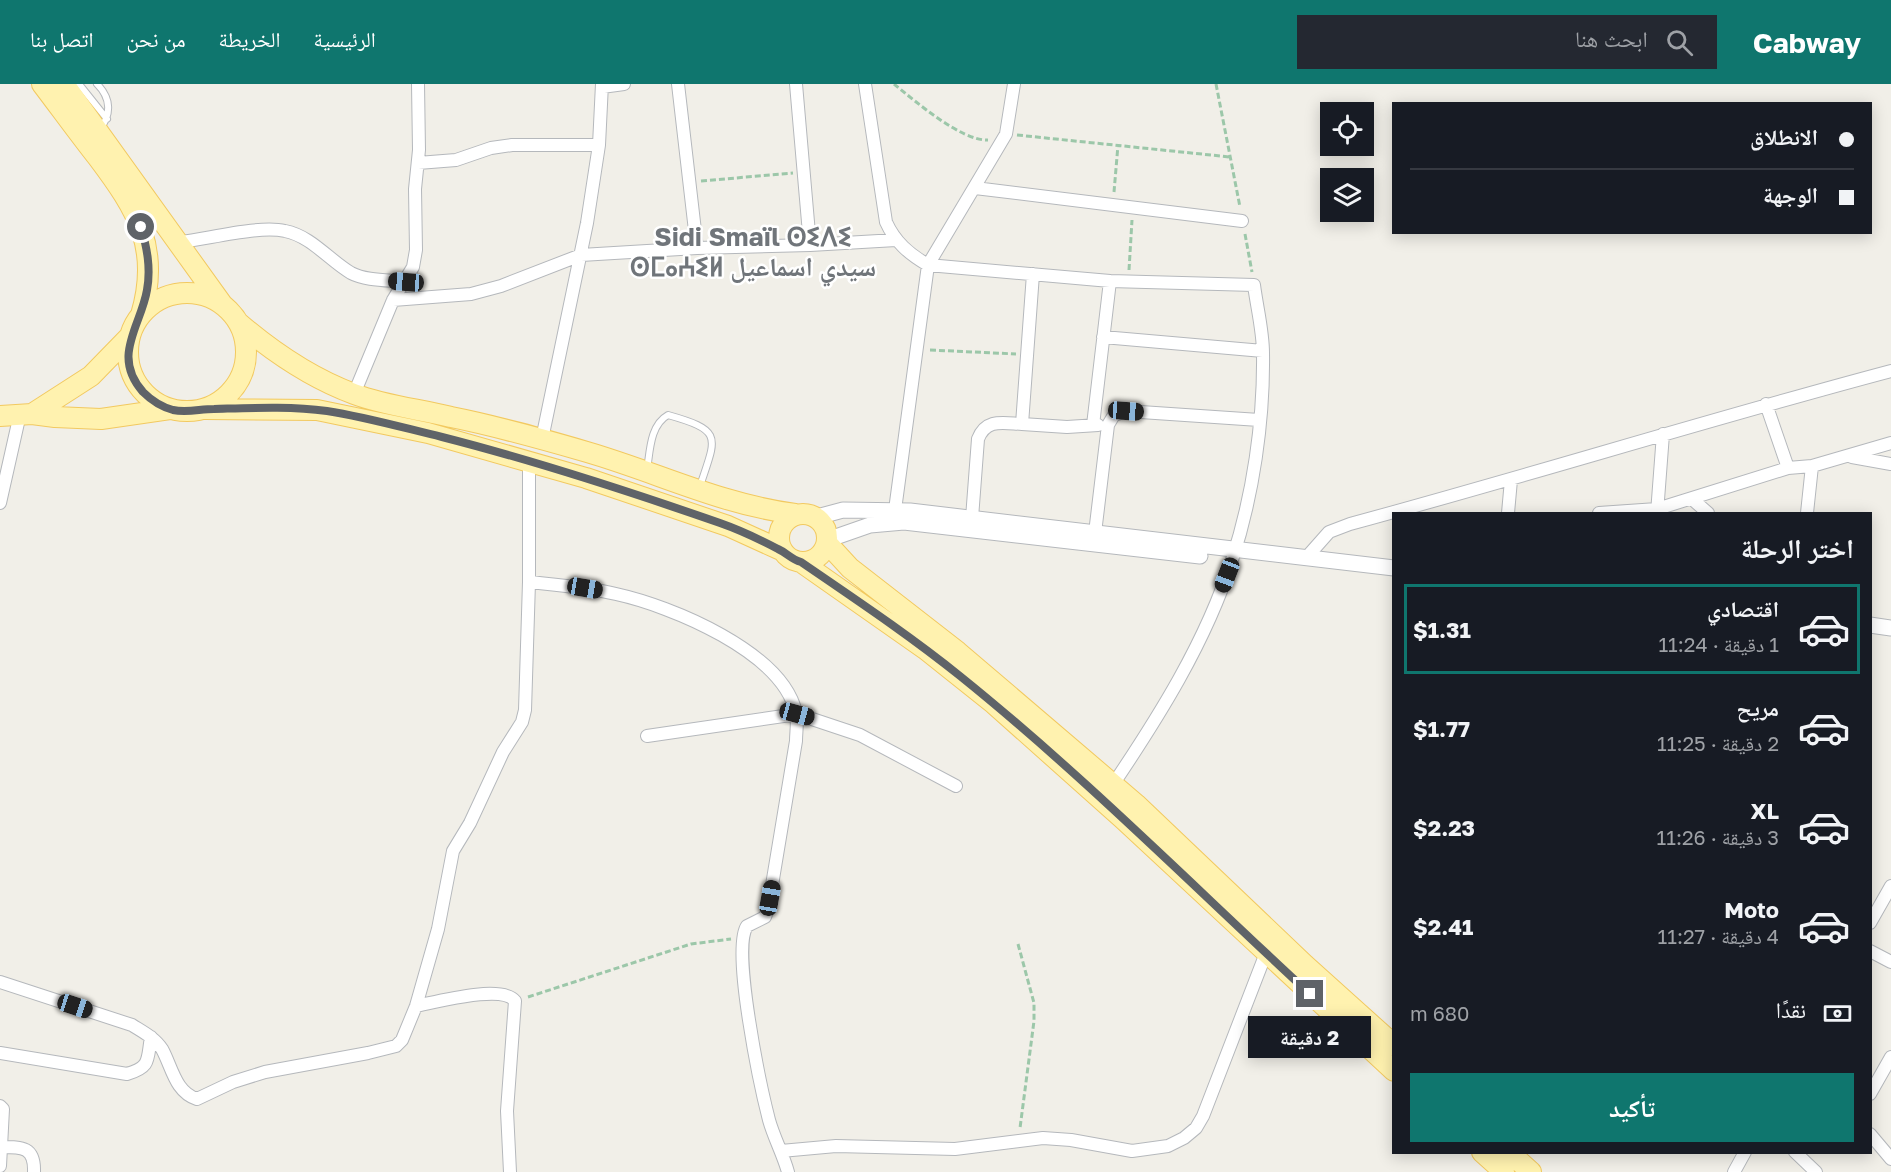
<!DOCTYPE html>
<html lang="ar">
<meta charset="utf-8">
<style>
:root{--surface:#171b24;--page:#242831;--text:#f1f3f6;--muted:#9ea1a6;--line:#363941;--accent:#0f766e}
body{margin:0;font-family:"Golos Text","Noto Naskh Arabic","Noto Sans Tifinagh",sans-serif;background:var(--page);color:var(--text);direction:rtl;height:100vh;display:flex;flex-direction:column;font-size:22px;white-space:nowrap}
*{box-sizing:border-box;margin:0}
p{font-size:20px;color:var(--muted)}
.icon{flex:none;width:33px;height:33px;fill:none;stroke:currentColor;stroke-width:2;stroke-linecap:round;stroke-linejoin:round}
.map{position:relative;flex:1;overflow:hidden;direction:ltr}
.sheet{position:absolute;left:1392px;top:428px;width:480px;height:642px;display:flex;flex-direction:column;background:var(--surface);border-radius:0px;box-shadow:0 3px 15px #0003;direction:rtl}
.sheet>*{flex:none}
.banner{position:absolute;left:1392px;top:18px;width:480px;height:132px;border-radius:0px;box-shadow:0 3px 15px #0003;direction:rtl;display:grid;align-content:center;height:132px;padding:0 18px;background:var(--surface)}
.buttons{position:absolute;left:1320px;top:18px;display:grid;gap:12px}
.buttons a{display:grid;place-items:center;width:54px;height:54px;border-radius:0px;background:var(--surface);box-shadow:0 3px 15px #0003;font-size:30px}
.end{position:absolute;width:27px;height:27px;margin:-14px;border:8px solid #5f6368;background:#fff;box-shadow:0 0 0 3px #fff}
.from{border-radius:50%}
.bubble{position:absolute;height:42px;border-radius:0px;background:var(--surface);box-shadow:0 3px 15px #0003;font-size:20px;font-weight:700;line-height:42px;text-align:center;direction:rtl}
.car{position:absolute;width:18px;height:36px;margin:-18px -9px;border-radius:8px;box-shadow:0 0 4px 2px #0007;background:linear-gradient(#222 24%,#8ab4d8 0 40%,#222 0 76%,#8ab4d8 0 86%,#222 0)}
.banner b{display:flex;align-items:center;gap:21px;height:57px;font-size:22px}
.banner b+b{border-top:2px solid var(--line)}
.banner i{width:15px;height:15px;background:var(--text)}
ul{padding:0;list-style:none}
li{display:flex;align-items:center;gap:18px;height:90px;margin:0 12px 9px;padding:0 6px;border:3px solid transparent;border-radius:0px}
li div{flex:1}
li b{display:block;font-size:22px}
li em{font-style:normal;font-weight:700}
li.active{border-color:var(--accent)}
li>.icon{width:54px;height:54px;stroke-width:1.5}
h2{padding:0 18px;font-size:27px;line-height:72px}
.pay{display:flex;align-items:center;gap:15px;height:66px;padding:0 18px;font-size:22px}
.pay p{margin-inline-start:auto}
.primary-button{display:flex;gap:12px;margin-top:auto;padding:12px 18px}
.primary-button a{flex:1;height:69px;border-radius:0px;background:var(--accent);color:#fff;font-size:24px;font-weight:700;line-height:69px;text-align:center}
header{display:flex;align-items:center;gap:36px;box-sizing:border-box;height:84px;padding:0 30px;background:var(--accent);color:#fff}
header strong{font-size:28px}
nav{display:flex;gap:33px;margin-inline-start:auto;font-size:21px}
.search{width:420px;height:54px;background:var(--page);display:flex;align-items:center;gap:15px;box-sizing:border-box;padding:0 21px;border-radius:0px;color:var(--muted);font-size:22px}
.map>svg:first-child{display:block}
.lines{fill:none;stroke-linecap:round;stroke-linejoin:round}
.service-casing{stroke:#b5b8bc;stroke-width:8}
.minor-casing{stroke:#b5b8bc;stroke-width:14}
.tertiary-casing{stroke:#b5b8bc;stroke-width:17}
.primary-casing{stroke:#f2c960;stroke-width:22}
.path{stroke:#9cc7a9;stroke-width:3;stroke-dasharray:6 3;stroke-linecap:butt}
.service{stroke:#fff;stroke-width:6}
.minor{stroke:#fff;stroke-width:12}
.tertiary{stroke:#fff;stroke-width:15}
.primary{stroke:#fff2af;stroke-width:20}
.route{stroke:#5f6368;stroke-width:8}
.labels{text-anchor:middle;stroke-width:5;stroke-linejoin:round;paint-order:stroke}
.district-label{font-size:26px;font-weight:bold;fill:#70757a;stroke:#fff}
</style>
<header>
<strong>Cabway</strong>
<div class="search"><svg class="icon" aria-label="search" viewBox="0 0 24 24"><circle cx="10" cy="10" r="6"/><path d="M15 15l6 6"/></svg>ابحث هنا</div>
<nav><a>الرئيسية</a><a>الخريطة</a><a>من نحن</a><a>اتصل بنا</a></nav>
</header>
<div class="map">
<svg width="1891" height="1088" viewBox="0 0 1891 1088">
<rect width="100%" height="100%" fill="#f1efe8"/>
<g class="lines">
<!-- service casing -->
<g class="service-casing">
<path id="service" d="M79,0L107,35
M97,0C111,14 112,31 99,46
M647,386C650,367 650,341 668,331C725,347 716,353 699,405"/>
</g>
<!-- minor casing -->
<g class="minor-casing">
<path id="minor" d="M678,0L697,164L810,161L896,156
M796,0L810,161
M865,0L886,138C895,158 909,170 928,181L1110,197L1254,201C1257,224 1263,247 1263,269C1264,337 1253,412 1232,476C1206,558 1158,634 1110,705
M602,3L624,0
M418,79L456,76L491,64L512,61H599
M975,104L1242,137
M180,158C208,155 259,141 285,147C311,152 329,176 351,189C366,197 389,196 406,198
M393,216L471,210L501,202L581,171L697,164
M1103,253L1263,267
M354,310L393,216L413,183L416,166L415,105L419,66L418,0
M1766,320L1788,384
M1022,340L1067,343L1098,341
M1093,341L1110,197
M542,355L587,139L599,61L602,0
M1852,373L1891,380
M1692,415L1708,429
M0,419L20,330
M895,426L928,181L1006,50L1014,0
M1508,429L1511,396
M1599,429L1657,425L1788,384L1812,382L1891,359
M1657,429L1663,350
M1807,429L1812,382
M972,434L978,355C986,334 1003,339 1022,340L1033,190
M1095,449L1108,341L1114,331L1126,327L1259,336
M1306,474L1329,448L1350,440C1531,391 1710,335 1891,287
M529,498C558,501 587,503 616,510C671,522 783,568 796,629C798,638 796,648 796,657L768,825L765,833L747,842C731,865 761,1005 769,1036C774,1054 783,1070 788,1088
M647,652L797,630L860,651L956,702
M1870,839L1891,802
M1870,867L1891,878
M0,898L132,941C143,948 155,954 162,965C172,983 175,1008 197,1015L233,998L265,988L368,969L396,962L402,956L416,922L438,845L453,767L470,739L503,668L522,638L525,626L529,498V377
M416,922C436,918 502,900 515,917L507,1027L510,1088
M0,969L127,990C151,983 147,976 151,953
M1870,1010L1891,973
M0,1022L3,1025L0,1082
M1870,1050L1891,1075
M0,1063C21,1063 35,1062 34,1088
M781,1067L836,1062L955,1065L1043,1054L1071,1056L1132,1067L1168,1062L1184,1054L1196,1044L1203,1032L1266,869
M1795,1068L1816,1088
M1734,1088L1745,1068"/>
</g>
<!-- tertiary casing -->
<g class="tertiary-casing">
<path id="tertiary" d="M817,433L843,426L910,427L1394,484
M827,456L870,441L904,438L1200,472
M1870,541L1891,544"/>
</g>
<!-- primary casing -->
<g class="primary-casing">
<path id="primary" d="M42,0C61,25 79,50 98,74C137,126 161,164 141,231
M64,0L222,220
M128 268a59 59 0 1 1 118 0a59 59 0 1 1-118 0Z
M239,239C274,269 311,294 354,310C386,322 419,325 451,333C497,342 542,355 587,368C659,389 720,420 795,430
M205,325L317,326L428,349L586,394L728,442L783,467
M32,330L91,292L130,252
M0,332L32,330L55,333L101,335L170,325
M779 454a24 24 0 1 1 48 0a24 24 0 1 1-48 0Z
M827,459L850,484L958,568L1136,720L1305,881L1394,961
M801,478L925,565L994,620L1123,735L1394,987
M1482,1068L1504,1088
M1509,1068L1531,1088"/>
</g>
<!-- path -->
<path class="path" d="M894,0C915,17 961,57 988,56
M1216,0L1240,123
M1017,51L1230,73
M701,97L793,89
M1114,108L1118,61
M1245,150L1252,188
M1129,186L1132,136
M930,266L1016,270
M1018,860L1034,919V937L1020,1044
M528,913L691,860L731,855"/>
<!-- service -->
<use href="#service" class="service"/>
<!-- minor -->
<use href="#minor" class="minor"/>
<!-- tertiary -->
<use href="#tertiary" class="tertiary"/>
<!-- primary -->
<use href="#primary" class="primary"/>
</g>
<g class="lines">
<!-- route -->
<path class="route" d="M141,143C147,164 151,184 147,206C141,242 111,272 143,308C151,316 162,323 173,326C187,329 200,325 214,325C251,324 290,322 327,327C366,333 404,344 442,353C536,377 628,407 720,439C740,446 759,455 778,465C787,469 791,475 801,478C855,515 909,551 960,592C1083,691 1194,803 1310,910"/>
</g>
<g class="labels">
<!-- district labels -->
<g class="district-label">
<text x="753" y="162">Sidi Smaïl ⵙⵉⴷⵉ<tspan x="753" dy="30">ⵙⵎⴰⵄⵉⵍ سيدي اسماعيل</tspan></text>
</g>
</g>
</svg>
<div class="buttons">
<a><svg class="icon" aria-label="locate" viewBox="0 0 24 24"><circle cx="12" cy="12" r="6"/><path d="M12 2v4M12 18v4M2 12h4M18 12h4"/></svg></a>
<a><svg class="icon" aria-label="layers" viewBox="0 0 24 24"><path d="M12 4l9 5-9 5-9-5zM3 14l9 5 9-5"/></svg></a>
</div>
<i class="end from" style="left:141px;top:143px"></i>
<i class="end" style="left:1310px;top:910px"></i>
<div class="bubble" style="left:1248px;top:932px;width:123px">2 دقيقة</div>
<i class="car" style="left:406px;top:198px;rotate:274deg"></i>
<i class="car" style="left:1126px;top:327px;rotate:94deg"></i>
<i class="car" style="left:1227px;top:491px;rotate:201deg"></i>
<i class="car" style="left:585px;top:504px;rotate:100deg"></i>
<i class="car" style="left:797px;top:630px;rotate:105deg"></i>
<i class="car" style="left:770px;top:814px;rotate:10deg"></i>
<i class="car" style="left:75px;top:922px;rotate:108deg"></i>
<div class="banner">
<b><i class="from"></i>الانطلاق</b>
<b><i></i>الوجهة</b>
</div>
<section class="sheet">
<h2>اختر الرحلة</h2>
<ul>
<li class="active"><svg class="icon" aria-label="car" viewBox="0 0 24 24"><path d="M5 17H2v-5l4-1 3-4h7l3 4 3 1v5h-3M9 17h6M6 11h13"/><circle cx="7" cy="17" r="2"/><circle cx="17" cy="17" r="2"/></svg><div><b>اقتصادي</b><p>1 دقيقة · 11:24</p></div><em>$1.31</em></li>
<li><svg class="icon" aria-label="car" viewBox="0 0 24 24"><path d="M5 17H2v-5l4-1 3-4h7l3 4 3 1v5h-3M9 17h6M6 11h13"/><circle cx="7" cy="17" r="2"/><circle cx="17" cy="17" r="2"/></svg><div><b>مريح</b><p>2 دقيقة · 11:25</p></div><em>$1.77</em></li>
<li><svg class="icon" aria-label="car" viewBox="0 0 24 24"><path d="M5 17H2v-5l4-1 3-4h7l3 4 3 1v5h-3M9 17h6M6 11h13"/><circle cx="7" cy="17" r="2"/><circle cx="17" cy="17" r="2"/></svg><div><b>XL</b><p>3 دقيقة · 11:26</p></div><em>$2.23</em></li>
<li><svg class="icon" aria-label="car" viewBox="0 0 24 24"><path d="M5 17H2v-5l4-1 3-4h7l3 4 3 1v5h-3M9 17h6M6 11h13"/><circle cx="7" cy="17" r="2"/><circle cx="17" cy="17" r="2"/></svg><div><b>Moto</b><p>4 دقيقة · 11:27</p></div><em>$2.41</em></li>
</ul>
<div class="pay"><svg class="icon" aria-label="cash" viewBox="0 0 24 24"><path d="M3 7h18v10H3z"/><circle cx="12" cy="12" r="2"/></svg>نقدًا<p>680 m</p></div>
<div class="primary-button"><a>تأكيد</a></div>
</section>
</div>
